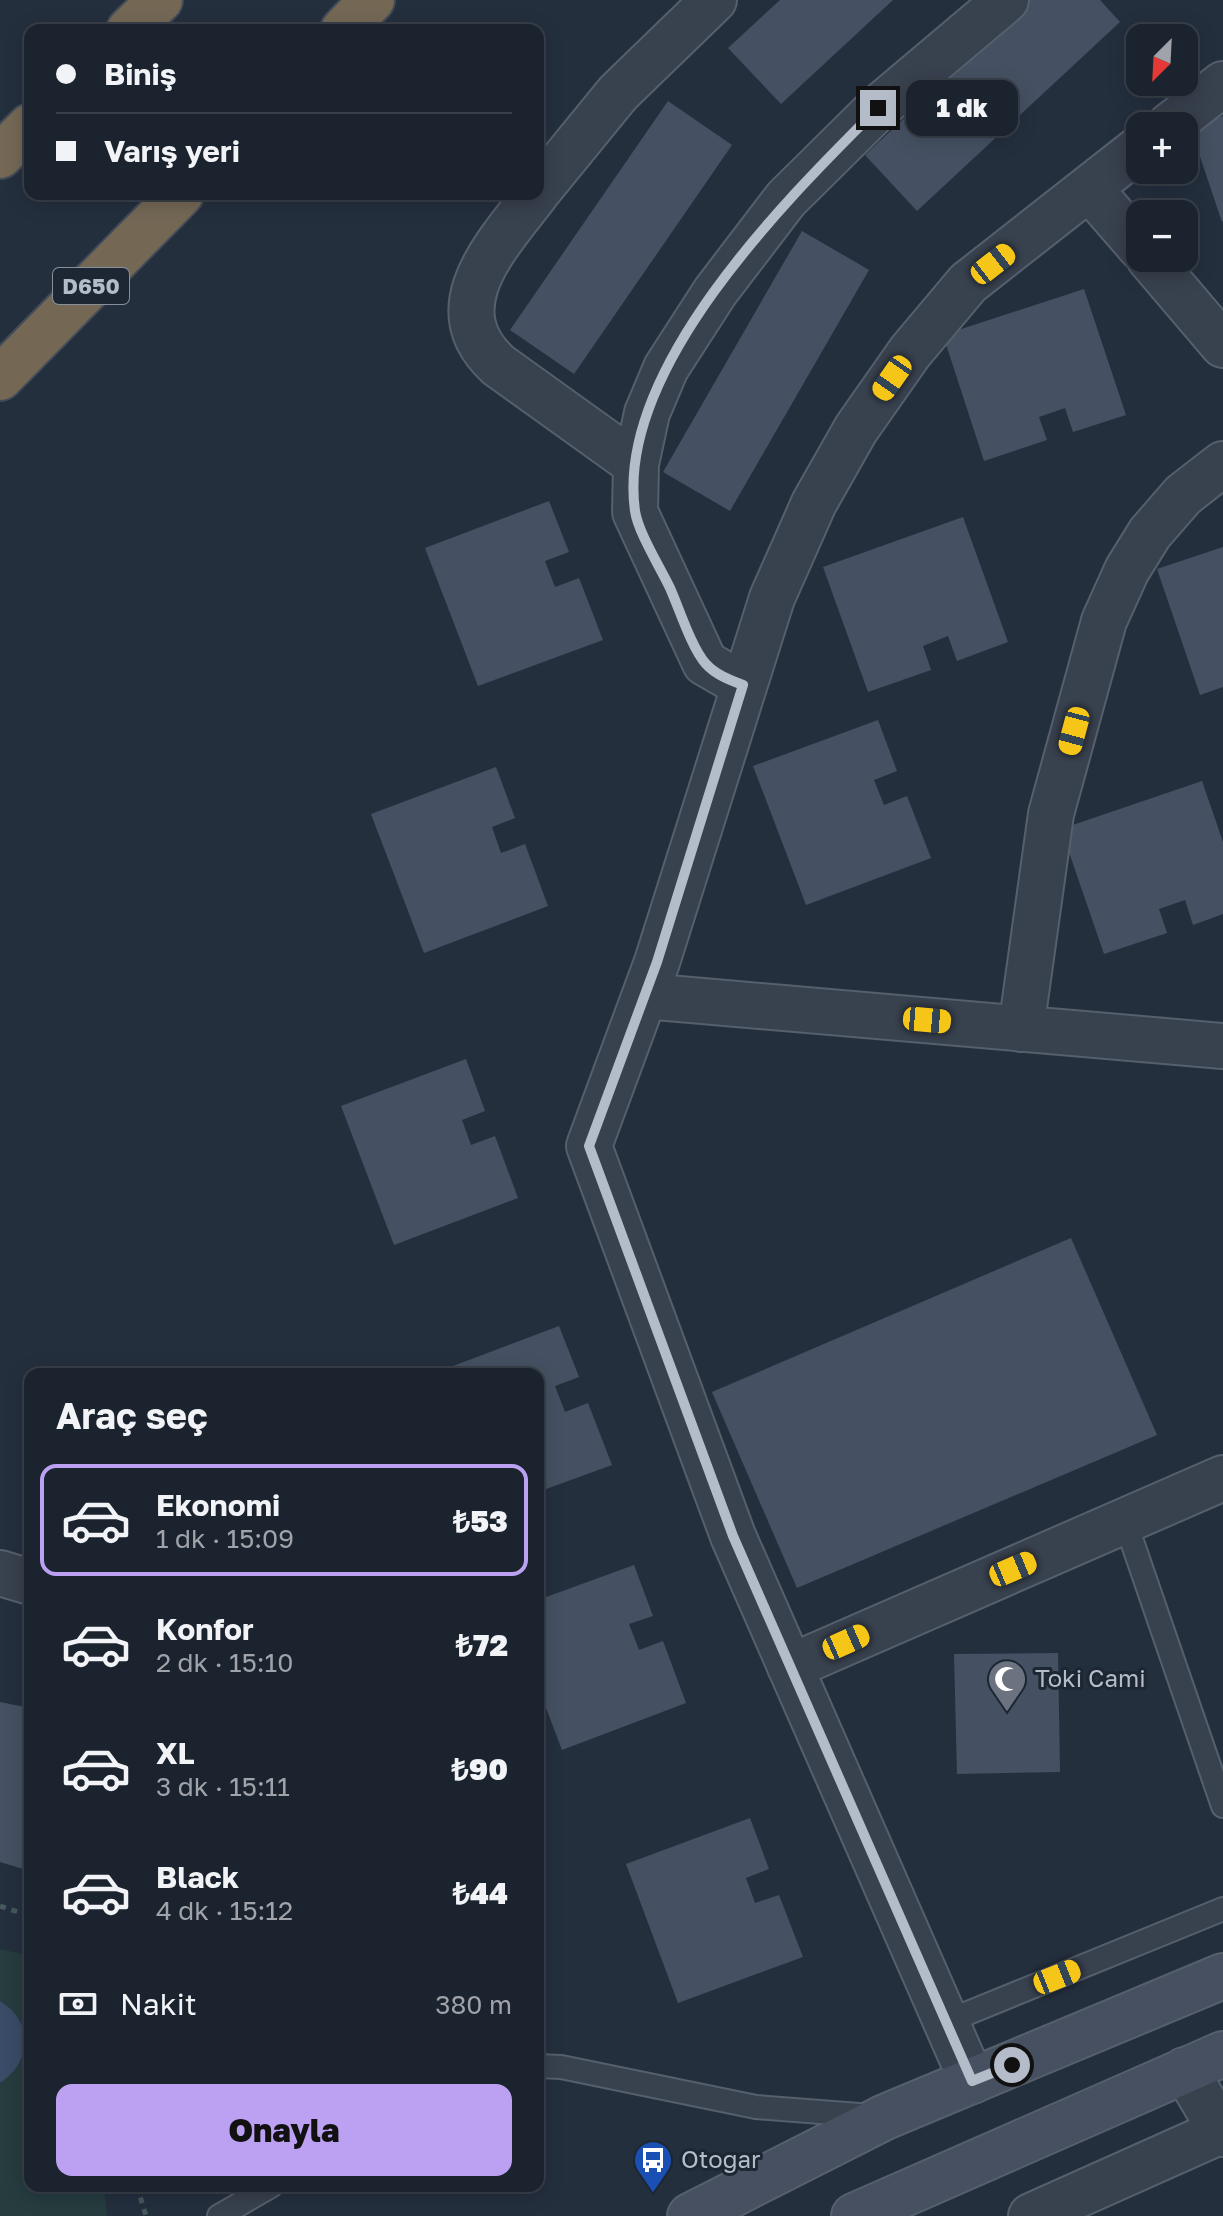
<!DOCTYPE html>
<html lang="tr">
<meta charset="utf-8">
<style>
:root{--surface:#1b232e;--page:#282f3a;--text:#f1f3f6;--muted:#a0a4aa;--line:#39404a;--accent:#bca0f2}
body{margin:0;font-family:"Golos Text",sans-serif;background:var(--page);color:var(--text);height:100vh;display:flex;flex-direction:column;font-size:30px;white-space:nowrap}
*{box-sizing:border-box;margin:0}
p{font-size:26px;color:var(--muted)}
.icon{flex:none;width:44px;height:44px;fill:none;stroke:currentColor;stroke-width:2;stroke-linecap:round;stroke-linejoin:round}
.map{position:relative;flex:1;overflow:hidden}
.panel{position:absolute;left:24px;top:1368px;width:520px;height:824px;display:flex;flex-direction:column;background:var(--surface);border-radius:16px;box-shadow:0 4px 20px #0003,0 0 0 2px var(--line)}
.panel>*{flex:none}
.top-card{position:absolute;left:24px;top:24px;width:520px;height:176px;border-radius:16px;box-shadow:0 4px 20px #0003,0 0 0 2px var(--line);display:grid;align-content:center;height:176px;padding:0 32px;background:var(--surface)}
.needle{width:52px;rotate:204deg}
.controls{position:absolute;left:1126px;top:24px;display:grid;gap:16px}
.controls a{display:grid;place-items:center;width:72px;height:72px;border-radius:16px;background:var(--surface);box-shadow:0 4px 20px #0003,0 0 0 2px var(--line);font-size:40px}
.end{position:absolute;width:36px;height:36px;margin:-18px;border:10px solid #b4bcc9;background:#111;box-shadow:0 0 0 4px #111}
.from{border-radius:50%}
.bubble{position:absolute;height:56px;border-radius:16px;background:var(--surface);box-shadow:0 4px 20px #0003,0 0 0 2px var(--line);font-size:26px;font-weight:800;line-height:56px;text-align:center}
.car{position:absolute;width:24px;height:48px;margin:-24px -12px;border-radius:10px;box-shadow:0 0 6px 2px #0007;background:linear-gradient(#f5c518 24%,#345 0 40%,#f5c518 0 76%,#345 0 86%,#f5c518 0)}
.top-card b{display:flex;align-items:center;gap:28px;height:76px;font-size:30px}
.top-card b+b{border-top:2px solid var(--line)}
.top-card i{width:20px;height:20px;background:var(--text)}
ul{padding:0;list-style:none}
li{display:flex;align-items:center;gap:24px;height:112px;margin:0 16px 12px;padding:0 16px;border:4px solid transparent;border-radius:16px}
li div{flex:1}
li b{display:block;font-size:30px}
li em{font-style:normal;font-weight:800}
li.on{border-color:var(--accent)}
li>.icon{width:72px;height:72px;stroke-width:1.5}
h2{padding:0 32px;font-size:36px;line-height:96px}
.pay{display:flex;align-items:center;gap:20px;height:88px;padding:0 32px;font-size:30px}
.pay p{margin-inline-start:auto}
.button{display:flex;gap:16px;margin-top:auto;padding:16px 32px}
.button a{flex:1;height:92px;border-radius:16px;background:var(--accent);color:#111;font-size:32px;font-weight:800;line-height:92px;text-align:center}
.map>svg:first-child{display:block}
.green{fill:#263c3f}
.water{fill:#394c67}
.building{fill:#455162}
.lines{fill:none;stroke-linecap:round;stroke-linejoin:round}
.lane-casing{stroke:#565f6c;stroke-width:26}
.street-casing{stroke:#565f6c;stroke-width:48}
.secondary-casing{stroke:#565f6c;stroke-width:48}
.highway-casing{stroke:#434c59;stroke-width:48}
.path{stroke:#44595c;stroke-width:5;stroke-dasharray:6 6;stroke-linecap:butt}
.lane{stroke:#38414e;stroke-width:22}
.street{stroke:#38414e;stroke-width:44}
.secondary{stroke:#465061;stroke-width:44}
.highway{stroke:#746855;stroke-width:44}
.route{stroke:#b4bcc9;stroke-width:10}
.labels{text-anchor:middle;stroke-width:6;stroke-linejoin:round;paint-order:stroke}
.shield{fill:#1d2633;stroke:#878f9c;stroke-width:2}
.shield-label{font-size:22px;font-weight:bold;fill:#b4bcc9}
.poi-label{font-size:24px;fill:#b4bcc9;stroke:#1d2633;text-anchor:start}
</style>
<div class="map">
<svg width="1223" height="2216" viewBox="0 0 1223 2216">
<rect width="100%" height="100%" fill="#242f3e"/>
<!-- green -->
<path class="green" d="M0,1949L30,1956V2186H104L107,2216H0Z"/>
<!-- water -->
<path class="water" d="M0,2001C34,2022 32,2062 0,2083Z"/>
<!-- building -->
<path class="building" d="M780,0H893L781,104L728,48Z
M1030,0H1100L1120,22L917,211L865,155Z
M668,101L732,145L574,374L510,330Z
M1223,116V221L1222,222L1190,127Z
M802,231L869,270L730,511L663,472Z
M1084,289L1126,415L1073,432L1065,408L1039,417L1047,440L984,461L943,335Z
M549,501L569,552L545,561L555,587L579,578L603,640L478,686L425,548Z
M963,517L1008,642L957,661L948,636L923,646L931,670L868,692L823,567Z
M1223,547V687L1200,695L1157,569Z
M878,720L897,771L874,780L884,805L907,796L931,858L806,905L753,766Z
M496,767L515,818L492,827L501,853L525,844L548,906L424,953L371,814Z
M1202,781L1223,842V914L1193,925L1185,900L1159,909L1167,933L1104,954L1061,829Z
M466,1059L485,1111L462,1120L471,1145L495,1136L518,1198L394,1245L341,1106Z
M1071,1238L1157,1435L797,1588L712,1392Z
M559,1326L579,1377L555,1386L565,1412L588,1403L612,1465L538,1492V1374H432Z
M634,1565L653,1616L629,1624L639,1650L663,1641L686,1703L562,1750L538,1687V1600Z
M1058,1653L1060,1772L957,1774L954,1654Z
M0,1702L30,1708V1871L0,1862Z
M750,1818L769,1869L746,1878L755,1903L779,1895L803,1957L678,2003L626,1864Z"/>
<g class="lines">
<!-- lane casing -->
<g class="lane-casing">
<path id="lane" d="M1125,1521L1223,1806
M946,2022L1223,1909
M538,2066L561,2067L756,2107L872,2116
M219,2216L271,2186"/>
</g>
<!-- street casing -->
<g class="street-casing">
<path id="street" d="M1169,126L1223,84
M1089,188L1140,247
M538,191L618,93L714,0
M536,194C497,245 436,307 498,365L636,464
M1149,258L1223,345
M743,685L705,663L635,512L636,464L647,413L666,368L715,292L786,199L878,108L1006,0
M645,996L1223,1046
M1021,1029L1051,814L1104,621L1127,570L1150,533L1183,495L1223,464
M0,1573L30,1582
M790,1667L1223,1478
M1185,2070L1223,2134
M972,2081L733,1536L589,1146L657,962L772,598L814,503L856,429L910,352L968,283L1140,148
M1031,2216L1221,2131"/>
</g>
<!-- secondary casing -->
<g class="secondary-casing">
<path id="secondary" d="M690,2216L885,2117L1223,1976
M854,2216L1223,2054"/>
</g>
<!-- highway casing -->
<g class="highway-casing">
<path id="highway" d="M129,30L160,0
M343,30L372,0
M0,156L30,126
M0,378L181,194"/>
</g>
<!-- path -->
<path class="path" d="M0,1906L30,1916
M137,2186L146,2216"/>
<!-- lane -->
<use href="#lane" class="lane"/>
<!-- street -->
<use href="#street" class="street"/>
<!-- secondary -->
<use href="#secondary" class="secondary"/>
<!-- highway -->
<use href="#highway" class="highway"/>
</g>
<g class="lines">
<!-- route -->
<path class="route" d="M878,108C787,199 615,369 635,511C638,532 660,567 670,588C679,608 692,649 706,664C716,675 730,680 743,685L657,962L589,1146L733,1536L972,2081L1012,2065"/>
</g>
<!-- icons -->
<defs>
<g id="mosque-pin" transform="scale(2)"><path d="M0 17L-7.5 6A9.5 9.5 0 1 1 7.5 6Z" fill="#6b7280" stroke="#1d2633"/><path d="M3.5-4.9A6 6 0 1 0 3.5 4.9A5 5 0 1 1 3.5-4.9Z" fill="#fff"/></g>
<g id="bus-pin" transform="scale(2)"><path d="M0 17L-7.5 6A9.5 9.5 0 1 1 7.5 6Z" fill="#1a4fb4" stroke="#1d2633"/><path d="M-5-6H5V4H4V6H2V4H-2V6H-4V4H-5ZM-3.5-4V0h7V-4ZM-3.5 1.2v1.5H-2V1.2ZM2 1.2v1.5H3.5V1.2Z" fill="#fff"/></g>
</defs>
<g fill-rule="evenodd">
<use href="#mosque-pin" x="1007" y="1679"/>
<use href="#bus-pin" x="653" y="2160"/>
</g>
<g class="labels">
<!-- shield labels -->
<rect class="shield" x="53" y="268" width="76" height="36" rx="6"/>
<g class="shield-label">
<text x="91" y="294">D650</text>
</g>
<!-- poi labels -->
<g class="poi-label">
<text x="1035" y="1687">Toki Cami</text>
<text x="681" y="2168">Otogar</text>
</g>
</g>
</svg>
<div class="controls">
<a><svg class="needle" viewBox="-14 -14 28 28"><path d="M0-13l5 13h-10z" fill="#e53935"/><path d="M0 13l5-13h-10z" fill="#a0a4aa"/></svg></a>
<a>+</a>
<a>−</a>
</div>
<i class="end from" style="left:1012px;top:2065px"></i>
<i class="end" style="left:878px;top:108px"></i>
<div class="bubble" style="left:906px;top:80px;width:112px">1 dk</div>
<i class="car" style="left:993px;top:264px;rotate:52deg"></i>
<i class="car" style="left:892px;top:378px;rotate:215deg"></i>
<i class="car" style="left:1074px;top:731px;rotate:195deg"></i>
<i class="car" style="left:927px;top:1020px;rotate:95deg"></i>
<i class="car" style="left:1013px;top:1569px;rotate:67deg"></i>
<i class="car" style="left:846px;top:1642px;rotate:66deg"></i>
<i class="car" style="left:1057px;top:1977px;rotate:68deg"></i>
<div class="top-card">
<b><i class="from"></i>Biniş</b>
<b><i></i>Varış yeri</b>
</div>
<section class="panel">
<h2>Araç seç</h2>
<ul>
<li class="on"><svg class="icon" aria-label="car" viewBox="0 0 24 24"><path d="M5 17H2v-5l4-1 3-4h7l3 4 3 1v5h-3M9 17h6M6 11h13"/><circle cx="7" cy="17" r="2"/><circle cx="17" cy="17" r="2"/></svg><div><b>Ekonomi</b><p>1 dk · 15:09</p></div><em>₺53</em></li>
<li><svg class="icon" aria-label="car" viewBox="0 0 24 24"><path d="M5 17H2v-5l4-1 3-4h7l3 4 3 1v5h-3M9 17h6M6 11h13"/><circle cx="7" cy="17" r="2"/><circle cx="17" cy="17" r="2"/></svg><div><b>Konfor</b><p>2 dk · 15:10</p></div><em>₺72</em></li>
<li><svg class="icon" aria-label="car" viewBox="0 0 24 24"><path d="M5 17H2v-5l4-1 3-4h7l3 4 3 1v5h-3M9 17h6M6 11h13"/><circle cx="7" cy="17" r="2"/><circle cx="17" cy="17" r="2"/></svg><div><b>XL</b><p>3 dk · 15:11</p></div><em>₺90</em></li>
<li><svg class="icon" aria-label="car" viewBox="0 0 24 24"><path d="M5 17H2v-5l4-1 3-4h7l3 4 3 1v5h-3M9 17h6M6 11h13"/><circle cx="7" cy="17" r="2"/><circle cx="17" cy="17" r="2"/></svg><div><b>Black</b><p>4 dk · 15:12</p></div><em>₺44</em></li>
</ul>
<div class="pay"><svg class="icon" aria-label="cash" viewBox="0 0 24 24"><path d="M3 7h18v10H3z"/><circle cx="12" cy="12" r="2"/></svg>Nakit<p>380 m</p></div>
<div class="button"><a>Onayla</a></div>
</section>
</div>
